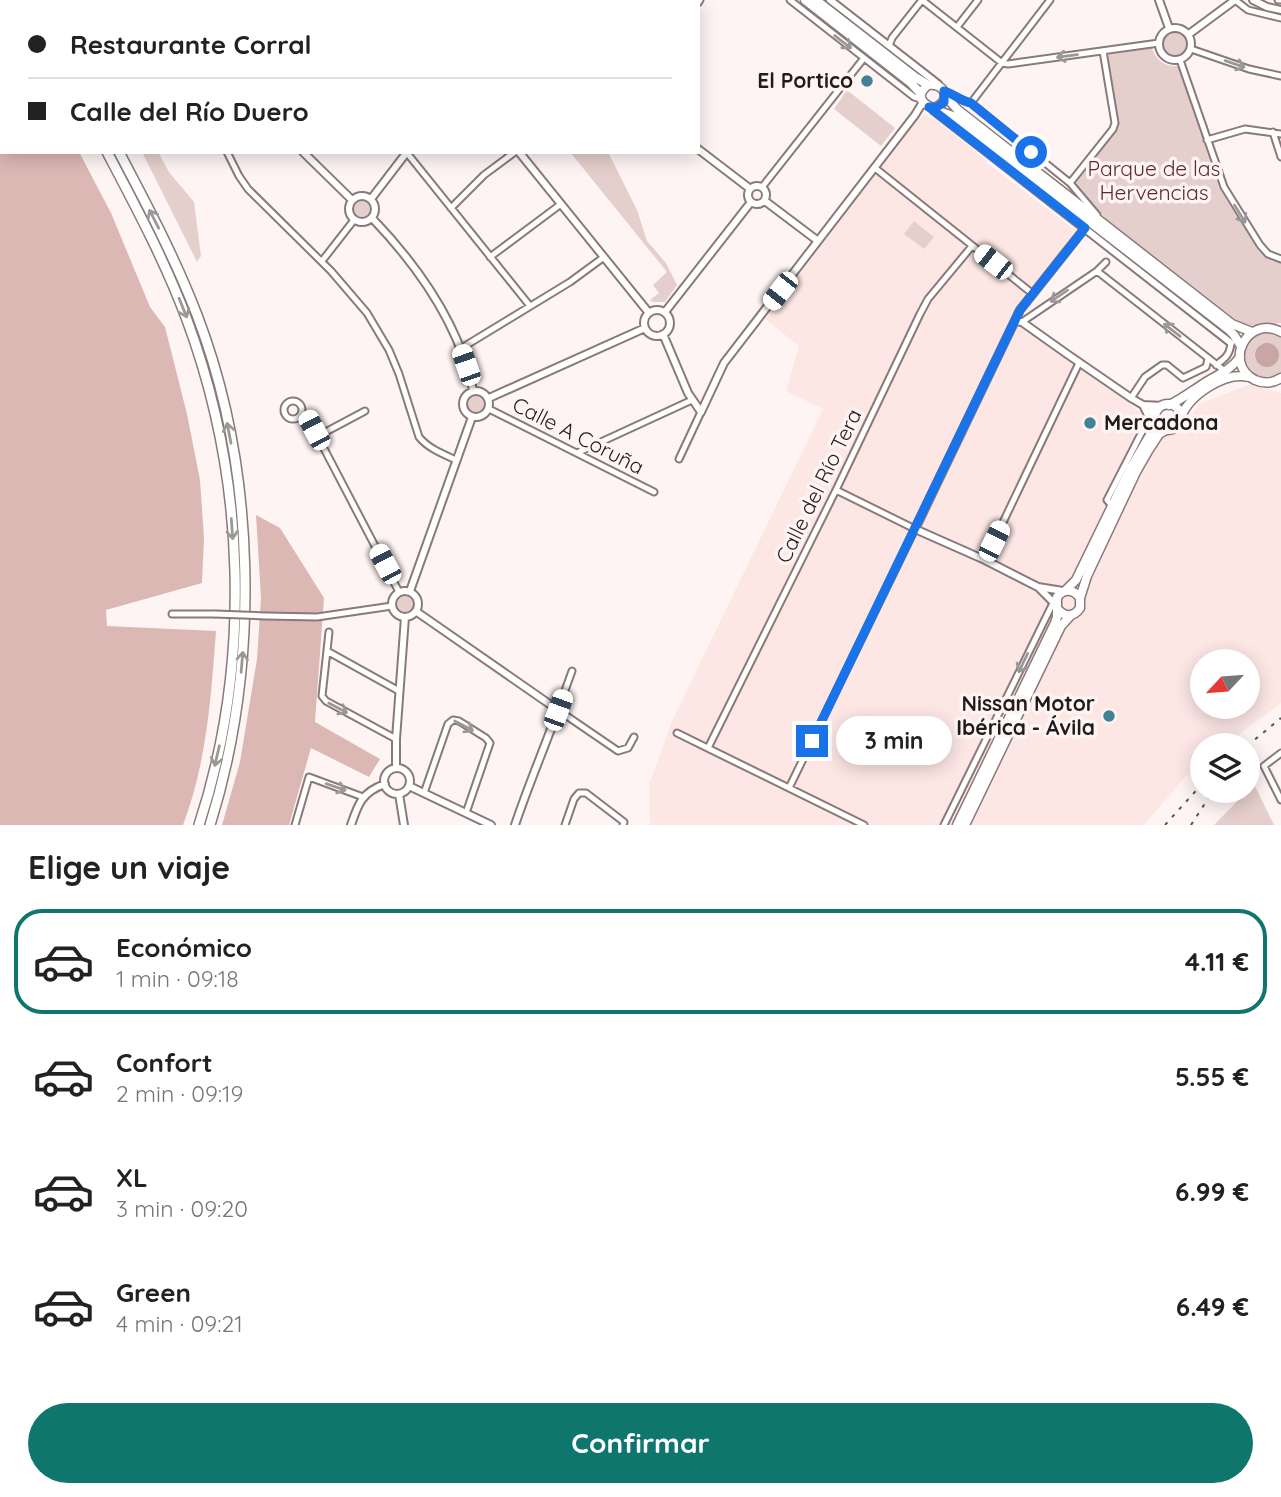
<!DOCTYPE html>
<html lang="es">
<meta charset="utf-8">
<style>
:root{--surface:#fff;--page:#f2f2f2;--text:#222;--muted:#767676;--line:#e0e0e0;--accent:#0f766e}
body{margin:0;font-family:Quicksand,sans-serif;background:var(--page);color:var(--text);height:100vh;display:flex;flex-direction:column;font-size:26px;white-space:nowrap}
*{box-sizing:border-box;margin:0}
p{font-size:23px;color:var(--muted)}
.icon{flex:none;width:38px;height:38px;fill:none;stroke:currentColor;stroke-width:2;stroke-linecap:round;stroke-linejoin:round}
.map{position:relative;height:825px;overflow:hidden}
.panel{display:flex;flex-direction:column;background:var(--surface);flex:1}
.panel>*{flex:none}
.banner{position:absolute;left:0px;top:0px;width:700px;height:154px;box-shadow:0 4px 18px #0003;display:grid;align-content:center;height:154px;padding:0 28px;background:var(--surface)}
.needle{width:46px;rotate:244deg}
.controls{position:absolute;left:1190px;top:649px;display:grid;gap:14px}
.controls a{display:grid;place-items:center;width:70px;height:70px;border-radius:50%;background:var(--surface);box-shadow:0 4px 18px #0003;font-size:35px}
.end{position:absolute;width:32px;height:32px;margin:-16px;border:9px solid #1a73e8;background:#fff;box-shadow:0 0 0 4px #fff}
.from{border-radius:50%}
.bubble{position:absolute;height:49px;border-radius:24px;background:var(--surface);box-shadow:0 4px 18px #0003;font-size:23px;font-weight:700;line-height:49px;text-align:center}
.car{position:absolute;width:21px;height:42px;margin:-21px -10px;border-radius:9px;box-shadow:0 0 5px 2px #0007;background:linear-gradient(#fff 24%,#345 0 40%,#fff 0 76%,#345 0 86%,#fff 0)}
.banner b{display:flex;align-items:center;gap:24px;height:66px;font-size:26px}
.banner b+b{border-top:2px solid var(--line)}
.banner i{width:18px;height:18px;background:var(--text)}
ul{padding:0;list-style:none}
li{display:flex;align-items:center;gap:21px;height:105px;margin:0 14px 10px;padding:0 14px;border:4px solid transparent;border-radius:28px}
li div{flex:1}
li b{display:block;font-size:26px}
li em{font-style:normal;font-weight:700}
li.current{border-color:var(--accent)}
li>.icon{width:63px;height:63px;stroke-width:1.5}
h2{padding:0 28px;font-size:32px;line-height:84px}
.action{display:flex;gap:14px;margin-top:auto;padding:14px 28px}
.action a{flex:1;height:80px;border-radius:42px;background:var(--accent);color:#fff;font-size:28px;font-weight:700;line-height:80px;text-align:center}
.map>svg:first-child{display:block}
.built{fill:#fce7e5;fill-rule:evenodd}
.green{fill:#e5cfcd;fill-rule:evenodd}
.forest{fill:#dcb8b5}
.water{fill:#c9a6a3}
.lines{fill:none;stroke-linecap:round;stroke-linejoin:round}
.minor-casing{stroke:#897a79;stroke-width:9}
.tertiary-casing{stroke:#897a79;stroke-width:10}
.trunk-casing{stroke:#897a79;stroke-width:11}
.motorway-casing{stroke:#897a79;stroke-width:12}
.minor{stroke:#fff;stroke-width:5}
.tertiary{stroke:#fff;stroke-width:6}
.trunk{stroke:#fff;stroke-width:8}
.motorway{stroke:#fff;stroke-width:9}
.rail{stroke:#585151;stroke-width:2;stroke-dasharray:3.5 7;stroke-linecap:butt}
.minor-bridge-casing{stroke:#897a79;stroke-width:9;stroke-linecap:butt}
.minor-bridge{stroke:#fff;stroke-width:5}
.oneway{stroke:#9b9898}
.route{stroke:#1a73e8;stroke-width:9}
.poi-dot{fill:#418294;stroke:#fef4f3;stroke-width:2.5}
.labels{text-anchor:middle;stroke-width:7;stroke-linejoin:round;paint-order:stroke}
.poi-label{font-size:21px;font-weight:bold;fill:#211b1b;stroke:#fef4f3;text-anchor:end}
.park-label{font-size:21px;fill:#5b2b29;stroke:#fef4f3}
.street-label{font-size:21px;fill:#211b1b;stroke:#fef4f3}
</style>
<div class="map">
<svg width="1281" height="825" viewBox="0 0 1281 825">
<rect width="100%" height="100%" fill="#fef4f3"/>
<!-- built -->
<path class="built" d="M924,114L935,119L986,160L987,163L1076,231L1012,321L1087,370L1147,418L1169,432L1183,427L1199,404L1251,384L1281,393V703L1225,745L1202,746V763L1185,777L1144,825H650L649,785L672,721L823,409L786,391L799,346L765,319L918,118H921ZM1202,662H1248V707H1202Z"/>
<!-- green -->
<path class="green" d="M1163 44a12 12 0 1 1 24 0a12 12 0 1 1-24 0Z
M1152,48C1156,60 1164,67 1178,66L1219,188L1258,250L1266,258L1281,262V323C1278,324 1247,326 1244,326C1242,325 1235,321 1233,320L1109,223L1076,183L1119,126L1108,55Z
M847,90L895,128L881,146L834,109Z
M142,152H158L169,172L194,202L201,256L197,262Z
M570,152H608L637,210L647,241L666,263L677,285L665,302H653L650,300L659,293L653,285L667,272Z
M352 209a10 10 0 1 1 20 0a10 10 0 1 1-20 0Z
M914,221L934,237L924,249L904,234Z
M1268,332L1281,337V373C1247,395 1225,337 1268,332ZM1261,344H1272L1278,349L1262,366C1253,361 1252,351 1261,344Z
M466 404a10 10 0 1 1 20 0a10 10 0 1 1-20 0Z
M396 604a10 10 0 1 1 20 0a10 10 0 1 1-20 0Z
M1254,784L1274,825H1214Z"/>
<!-- forest -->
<path class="forest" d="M0,7L2,11V152H79L111,213L150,307L165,327L187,414L200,480L204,538L202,583L106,610L107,626L216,631C211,697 207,762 183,825H0Z
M256,515L280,528L324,598L315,722L380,759L369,777L311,748L289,825H222L240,762L257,659L261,598Z"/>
<!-- water -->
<path class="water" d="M1255 355a12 12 0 1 1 24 0a12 12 0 1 1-24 0Z"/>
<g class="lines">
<!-- minor casing -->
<g class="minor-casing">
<path id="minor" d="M123,0V2
M675,0L677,2
M790,0L914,97L921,99
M922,0L1002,63L1008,64L1159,43
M1235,0L1248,10L1281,18
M1278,0H1281
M621,2L622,0
M698,3L700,0
M957,27L978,0
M889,46L892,38L922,0
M1191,49L1249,69L1281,76
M1180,60L1224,187L1260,245L1268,254L1281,259
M944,91C954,95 961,101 971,103L1070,183L1097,215
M971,103L1050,0
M1273,132L1281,157
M1207,140L1245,129L1281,134
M227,152L239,176L248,189L331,271L367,313L389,350L399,374L419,437C429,449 443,454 456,460
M407,153L530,306
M875,168L1033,294
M1070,183L1113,129L1115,123L1103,51
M763,186L864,58
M451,208L484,175L515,152
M490,257L561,204
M322,261L354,220
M1097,271L1226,372
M1022,322L1097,271L1106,262
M460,349L570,282L604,257
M1216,365C1226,358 1230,354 1231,343
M1131,398L1145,377L1162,365H1167L1183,378L1206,367L1208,359
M284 410a9 9 0 1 1 18 0a9 9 0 1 1-18 0Z
M489,409L654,492
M302,413L307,416L399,592
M318,436L365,411
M577,453L692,400
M679,459L701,412
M1112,506L1107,500L1146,424L1152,406
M985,560L1079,363
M172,614H215
M266,616L317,617L392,606
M329,632L322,696L326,701L396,739
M327,651L399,691
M572,671L558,710L618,751L628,748L634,737
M677,733L864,825
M708,748L836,490L920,314L928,299L972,246
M1281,753L1264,766L1281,800
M789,788L915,529L836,490
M424,793L448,724L453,720L459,721L486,738L490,743L466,813
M295,825L309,777L363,797
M565,825L574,799L579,793H586L624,822L623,825
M944,825L1055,599"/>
</g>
<!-- tertiary casing -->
<g class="tertiary-casing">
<path id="tertiary" d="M359,0L361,2
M507,0L510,2
M830,0L938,84
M1159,0L1169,28
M1253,0L1267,7L1281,10
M303,2L305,0
M525,2L526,0
M1159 44a16 16 0 1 1 32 0a16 16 0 1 1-32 0Z
M1189,34L1235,0
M933,110L1231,343
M698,149L749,188
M303,152L352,200
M519,152L649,313
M748 195a9 9 0 1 1 18 0a9 9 0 1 1-18 0Z
M349 209a13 13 0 1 1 26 0a13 13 0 1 1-26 0Z
M371,199L407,152
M765,201L818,241
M372,218C418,266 459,324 473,390
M644 323a13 13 0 1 1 26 0a13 13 0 1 1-26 0Z
M665,312L751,202
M1015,321L1022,322L1067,354L1131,398L1143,405L1163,406
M663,334L688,393L701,412
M463 404a13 13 0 1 1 26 0a13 13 0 1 1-26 0Z
M489,398L645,328
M1143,405L1148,415L1155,419
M701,412L724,363L915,115L923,102
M1040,589L1056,605
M392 604a13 13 0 1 1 26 0a13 13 0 1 1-26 0Z
M410,591L472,417
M1063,591L1038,587L985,560L915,529L1020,310L1085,228
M417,612L558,710C544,749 528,786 515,825
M396,768V739L405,617
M384 781a13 13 0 1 1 26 0a13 13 0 1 1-26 0Z
M409,786L491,825
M399,794L404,825
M351,825C358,804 362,792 385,784"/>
</g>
<!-- trunk casing -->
<g class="trunk-casing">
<path id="trunk" d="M805,0L911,83L921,94
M816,0L915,77L928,85C946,82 952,102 934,108
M928,85C906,103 940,111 953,116L1228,329L1234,335L1241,346
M945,96L958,110L1232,324L1252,332
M1281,332C1248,314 1222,363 1255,380C1264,384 1273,383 1281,378
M1155 417a13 13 0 1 1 26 0a13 13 0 1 1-26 0Z
M1169,405C1182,399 1192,391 1203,384C1218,374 1229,372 1240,357
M1181,417C1189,395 1225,371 1249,377
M1066,590L1076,580L1130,469L1153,430L1156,422
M1080,598L1087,576L1136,472L1148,451L1159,434L1166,430
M957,825L1055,623L1057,617V597C1064,588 1074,589 1080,598V608C1074,617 1064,618 1057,608
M965,825L1061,626L1071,615"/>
</g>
<!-- motorway casing -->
<g class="motorway-casing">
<path id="motorway" d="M25,0L26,2
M37,0L38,2
M107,152C136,207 165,261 187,320C246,479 252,663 199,825
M119,152C147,205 175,258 197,315C257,472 260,665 210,825"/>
</g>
<!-- minor -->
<use href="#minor" class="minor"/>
<!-- tertiary -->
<use href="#tertiary" class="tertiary"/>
<!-- trunk -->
<use href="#trunk" class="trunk"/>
<!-- motorway -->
<use href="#motorway" class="motorway"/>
<!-- rail -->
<path class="rail" d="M1247,746L1281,718
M1165,825L1202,784
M1191,825L1213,791"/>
<!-- minor-bridge casing -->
<g class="minor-bridge-casing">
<path id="minor-bridge" d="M215,614L266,616"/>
</g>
<!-- minor-bridge -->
<use href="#minor-bridge" class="minor-bridge"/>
</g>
<!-- one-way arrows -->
<defs><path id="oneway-shaft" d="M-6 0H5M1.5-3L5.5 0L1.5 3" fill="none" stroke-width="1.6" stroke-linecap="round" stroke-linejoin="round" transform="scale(1.75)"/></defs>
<g class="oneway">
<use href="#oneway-shaft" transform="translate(843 42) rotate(38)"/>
<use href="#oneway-shaft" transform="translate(1067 56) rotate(172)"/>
<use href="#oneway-shaft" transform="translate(1235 64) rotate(19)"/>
<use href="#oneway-shaft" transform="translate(1240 214) rotate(58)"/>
<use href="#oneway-shaft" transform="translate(154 219) rotate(-117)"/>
<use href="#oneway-shaft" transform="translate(1059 296) rotate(146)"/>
<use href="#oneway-shaft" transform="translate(183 308) rotate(68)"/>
<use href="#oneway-shaft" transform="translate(1172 330) rotate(-142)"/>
<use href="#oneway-shaft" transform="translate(229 433) rotate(-101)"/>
<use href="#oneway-shaft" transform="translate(232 529) rotate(86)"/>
<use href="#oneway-shaft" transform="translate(242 662) rotate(-85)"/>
<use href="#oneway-shaft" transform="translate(1023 663) rotate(116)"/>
<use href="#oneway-shaft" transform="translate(338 708) rotate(28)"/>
<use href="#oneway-shaft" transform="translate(464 726) rotate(28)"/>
<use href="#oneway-shaft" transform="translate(217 756) rotate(103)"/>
<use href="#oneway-shaft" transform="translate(336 787) rotate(19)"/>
</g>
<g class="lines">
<!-- route -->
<path class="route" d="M812,741L1020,310L1085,228L929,107C936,108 939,106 944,102V91C954,94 961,101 971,103L1031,152"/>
</g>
<!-- markers -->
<g class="poi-dot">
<circle cx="867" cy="81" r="7"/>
<circle cx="1090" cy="423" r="7"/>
<circle cx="1109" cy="716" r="7"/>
</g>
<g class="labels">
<!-- poi labels -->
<g class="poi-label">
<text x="853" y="88">El Portico</text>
<text x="1104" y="430" text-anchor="start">Mercadona</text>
<text x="1095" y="711">Nissan Motor<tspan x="1095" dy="24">Ibérica - Ávila</tspan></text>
</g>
<!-- park labels -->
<g class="park-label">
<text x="1154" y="176">Parque de las<tspan x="1154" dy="24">Hervencias</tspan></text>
</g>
<!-- street labels -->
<g class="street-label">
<text transform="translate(578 436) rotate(27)" y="7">Calle A Coruña</text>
<text transform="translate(819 486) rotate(-64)" y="7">Calle del Río Tera</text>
</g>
</g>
</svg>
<div class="controls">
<a><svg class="needle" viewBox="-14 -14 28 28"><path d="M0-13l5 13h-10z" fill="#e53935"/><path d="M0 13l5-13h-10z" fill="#767676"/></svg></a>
<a><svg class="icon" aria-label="layers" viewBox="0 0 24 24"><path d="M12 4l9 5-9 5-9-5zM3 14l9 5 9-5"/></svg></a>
</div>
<i class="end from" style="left:1031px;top:152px"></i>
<i class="end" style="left:812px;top:741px"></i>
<div class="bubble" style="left:836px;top:716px;width:116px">3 min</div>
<i class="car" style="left:993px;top:262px;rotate:308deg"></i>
<i class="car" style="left:780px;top:291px;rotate:218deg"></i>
<i class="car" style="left:466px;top:365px;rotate:341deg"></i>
<i class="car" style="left:314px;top:430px;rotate:332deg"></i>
<i class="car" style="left:994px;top:541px;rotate:26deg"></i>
<i class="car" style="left:385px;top:564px;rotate:332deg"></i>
<i class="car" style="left:558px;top:710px;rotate:20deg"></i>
<div class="banner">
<b><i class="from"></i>Restaurante Corral</b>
<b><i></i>Calle del Río Duero</b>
</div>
</div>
<section class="panel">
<h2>Elige un viaje</h2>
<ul>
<li class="current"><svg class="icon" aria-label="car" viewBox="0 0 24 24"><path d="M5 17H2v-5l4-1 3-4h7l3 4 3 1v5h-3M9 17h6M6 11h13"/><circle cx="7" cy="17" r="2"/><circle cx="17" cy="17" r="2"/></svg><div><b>Económico</b><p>1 min · 09:18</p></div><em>4.11 €</em></li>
<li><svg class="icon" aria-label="car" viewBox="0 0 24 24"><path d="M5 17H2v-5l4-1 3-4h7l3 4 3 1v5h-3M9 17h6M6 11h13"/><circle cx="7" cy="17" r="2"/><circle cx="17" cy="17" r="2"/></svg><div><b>Confort</b><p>2 min · 09:19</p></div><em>5.55 €</em></li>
<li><svg class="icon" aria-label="car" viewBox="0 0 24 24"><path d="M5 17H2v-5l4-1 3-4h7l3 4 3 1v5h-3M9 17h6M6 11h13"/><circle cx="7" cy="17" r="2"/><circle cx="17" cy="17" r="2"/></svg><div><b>XL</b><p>3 min · 09:20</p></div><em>6.99 €</em></li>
<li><svg class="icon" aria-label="car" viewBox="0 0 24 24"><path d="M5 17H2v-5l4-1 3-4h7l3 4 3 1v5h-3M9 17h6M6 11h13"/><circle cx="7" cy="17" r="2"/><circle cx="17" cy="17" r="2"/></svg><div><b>Green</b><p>4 min · 09:21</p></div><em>6.49 €</em></li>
</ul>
<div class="action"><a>Confirmar</a></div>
</section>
